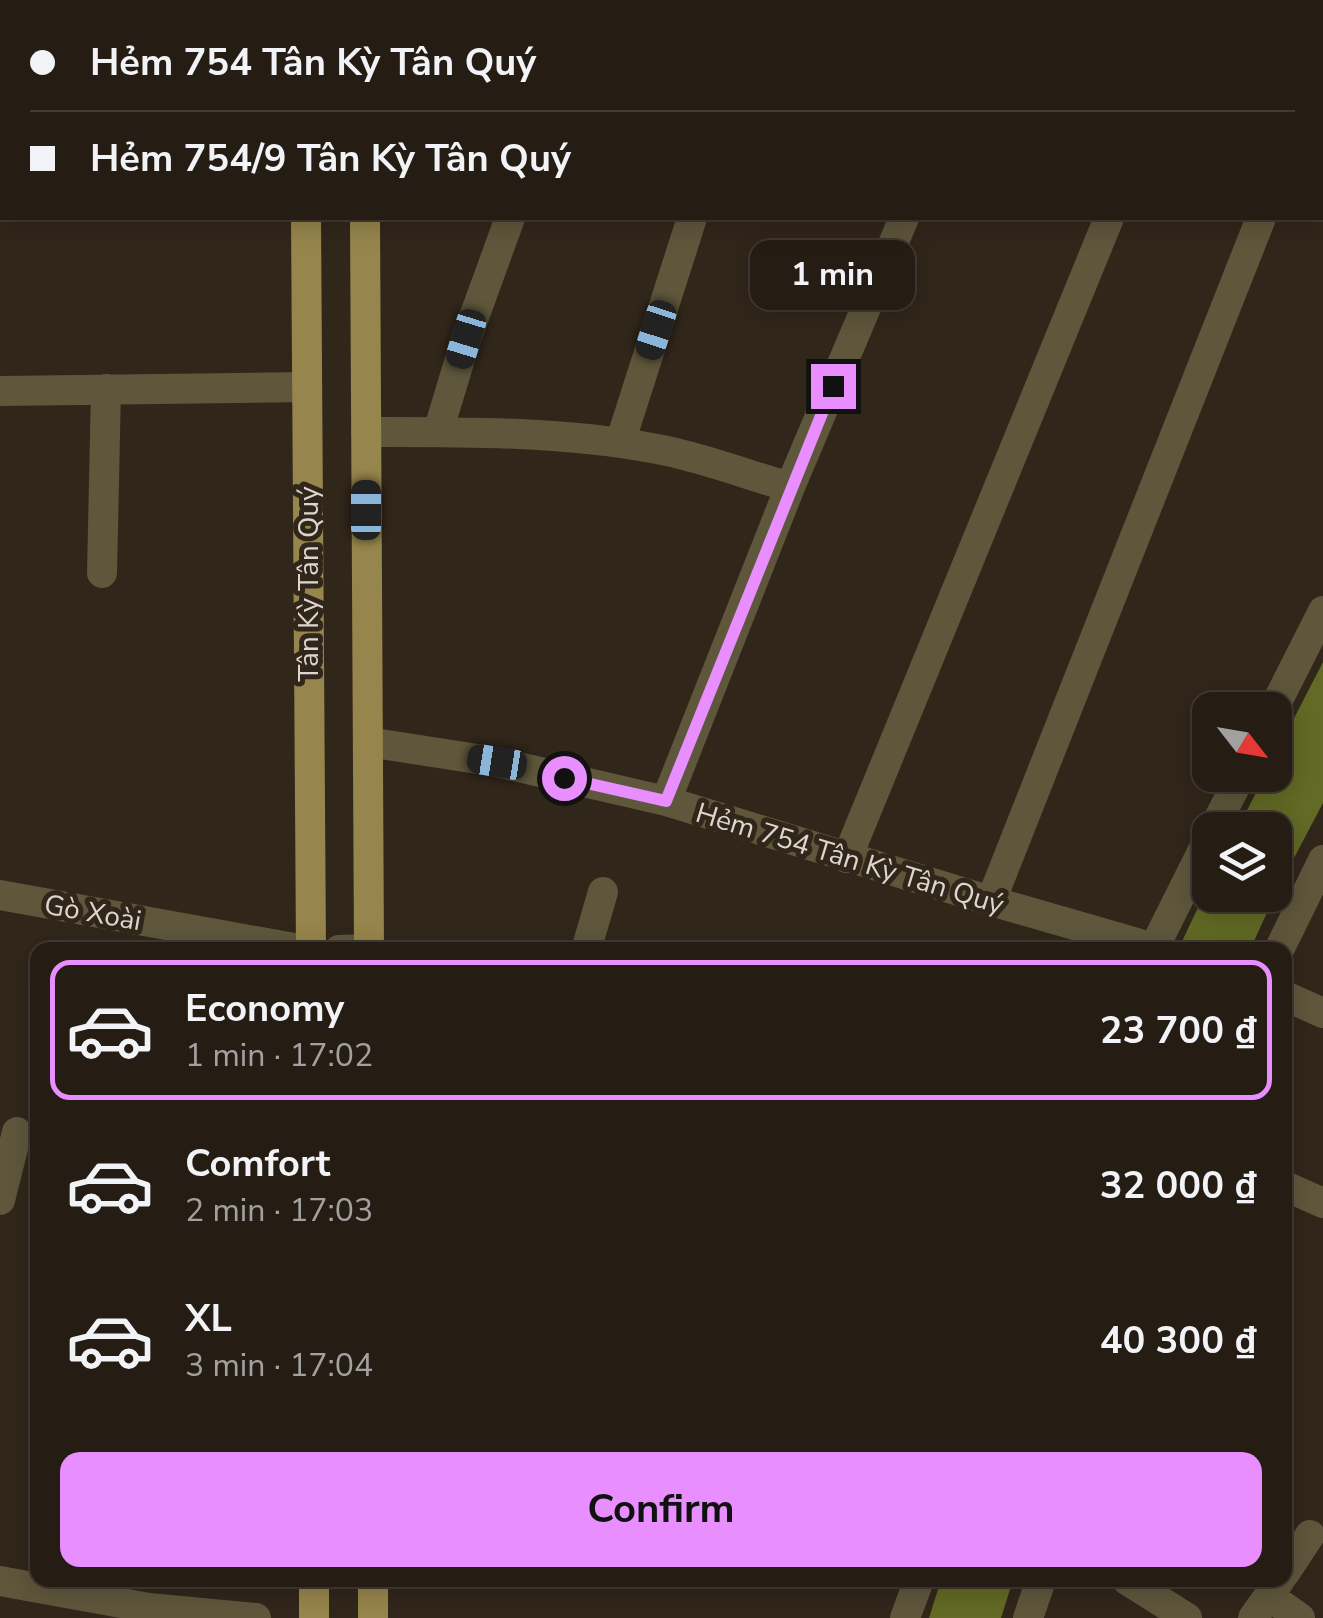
<!DOCTYPE html>
<meta charset="utf-8">
<style>
:root{--surface:#251c14;--page:#312922;--text:#f1f3f6;--muted:#a3a1a0;--line:#423a34;--accent:#e98efe}
body{margin:0;font-family:"Nunito Sans",sans-serif;background:var(--page);color:var(--text);height:100vh;display:flex;flex-direction:column;font-size:38px;white-space:nowrap}
*{box-sizing:border-box;margin:0}
p{font-size:32px;color:var(--muted)}
.icon{flex:none;width:55px;height:55px;fill:none;stroke:currentColor;stroke-width:2;stroke-linecap:round;stroke-linejoin:round}
.map{position:relative;flex:1;overflow:hidden}
.drawer{position:absolute;left:30px;top:942px;width:1262px;height:645px;display:flex;flex-direction:column;background:var(--surface);border-radius:20px;box-shadow:0 5px 25px #0003,0 0 0 2px var(--line)}
.drawer>*{flex:none}
.hud{position:absolute;left:0px;top:0px;width:1325px;height:220px;box-shadow:0 5px 25px #0003,0 0 0 2px var(--line);display:grid;align-content:center;height:220px;padding:0 30px;background:var(--surface)}
.needle{width:65px;rotate:121deg}
.fabs{position:absolute;left:1192px;top:692px;display:grid;gap:20px}
.fabs a{display:grid;place-items:center;width:100px;height:100px;border-radius:20px;background:var(--surface);box-shadow:0 5px 25px #0003,0 0 0 2px var(--line);font-size:50px}
.end{position:absolute;width:45px;height:45px;margin:-22px;border:12px solid #e98efe;background:#111;box-shadow:0 0 0 5px #111}
.from{border-radius:50%}
.bubble{position:absolute;height:70px;border-radius:20px;background:var(--surface);box-shadow:0 5px 25px #0003,0 0 0 2px var(--line);font-size:32px;font-weight:700;line-height:70px;text-align:center}
.car{position:absolute;width:30px;height:60px;margin:-30px -15px;border-radius:12px;box-shadow:0 0 8px 2px #0007;background:linear-gradient(#222 24%,#8ab4d8 0 40%,#222 0 76%,#8ab4d8 0 86%,#222 0)}
.hud b{display:flex;align-items:center;gap:35px;height:95px;font-size:38px}
.hud b+b{border-top:2px solid var(--line)}
.hud i{width:25px;height:25px;background:var(--text)}
ul{padding:18px 0 0;list-style:none}
li{display:flex;align-items:center;gap:30px;height:140px;margin:0 20px 15px;padding:0 10px;border:5px solid transparent;border-radius:20px}
li div{flex:1}
li b{display:block;font-size:38px}
li em{font-style:normal;font-weight:700}
li.on{border-color:var(--accent)}
li>.icon{width:90px;height:90px;stroke-width:1.5}
.action{display:flex;gap:20px;margin-top:auto;padding:20px 30px}
.action a{flex:1;height:115px;border-radius:20px;background:var(--accent);color:#111;font-size:40px;font-weight:700;line-height:115px;text-align:center}
.map>svg:first-child{display:block}
.water{fill:#626a25}
.lines{fill:none;stroke-linecap:round;stroke-linejoin:round}
.minor{stroke:#5f573c;stroke-width:30}
.major{stroke:#96854c;stroke-width:30}
.route{stroke:#e98efe;stroke-width:12}
.labels{text-anchor:middle;stroke-width:10;stroke-linejoin:round;paint-order:stroke}
.street-label{font-size:28px;fill:#ddd6ce;stroke:#31261a}
</style>
<div class="map">
<svg width="1323" height="1618" viewBox="0 0 1323 1618">
<rect width="100%" height="100%" fill="#31261a"/>
<!-- water -->
<path class="water" d="M1323,662V803L1275,894V830H1237L1265,775H1275V755Z
M1210,882V895H1275L1250,950H1178Z
M941,1580H1013L1001,1618H929Z"/>
<g class="lines">
<!-- minor -->
<path class="minor" d="M1058,0L1064,2
M994,2L995,0
M0,28H2
M1322,108H1323
M0,391L307,387
M366,432C464,432 561,431 657,449C702,457 747,475 790,487
M438,432L466,339L510,218
M620,443L692,218
M102,573L106,389
M1273,710L1323,611
M368,742L497,762L666,801L991,901L1154,948
M666,801L790,487L904,218
M1213,830L1241,775
M847,858L1109,218
M0,895L305,950
M991,901L1261,218
M339,950L369,949
M586,950L603,892
M1153,950L1210,836
M1279,950L1323,860
M1285,996L1323,1013
M1285,1186L1323,1203
M0,1200L17,1132
M1285,1573L1310,1535
M1127,1580L1187,1618
M0,1581L149,1608L256,1618
M1269,1596L1300,1618
M905,1618L919,1580
M1028,1618L1041,1580
M1253,1618L1280,1580"/>
<!-- major -->
<path class="major" d="M305,0V2
M363,0V2
M306,218L311,950
M365,218L369,950
M314,1580V1618
M373,1580V1618"/>
</g>
<g class="lines">
<!-- route -->
<path class="route" d="M564,778L666,801L833,386"/>
</g>
<g class="labels">
<!-- street labels -->
<g class="street-label">
<text transform="translate(308 584) rotate(-90)" y="10">Tân Kỳ Tân Quý</text>
<text transform="translate(850 858) rotate(17)" y="10">Hẻm 754 Tân Kỳ Tân Quý</text>
<text transform="translate(93 912) rotate(10)" y="10">Gò Xoài</text>
</g>
</g>
</svg>
<div class="fabs">
<a><svg class="needle" viewBox="-14 -14 28 28"><path d="M0-13l5 13h-10z" fill="#e53935"/><path d="M0 13l5-13h-10z" fill="#a3a1a0"/></svg></a>
<a><svg class="icon" aria-label="layers" viewBox="0 0 24 24"><path d="M12 4l9 5-9 5-9-5zM3 14l9 5 9-5"/></svg></a>
</div>
<i class="end from" style="left:564px;top:778px"></i>
<i class="end" style="left:833px;top:386px"></i>
<div class="bubble" style="left:750px;top:240px;width:165px">1 min</div>
<i class="car" style="left:656px;top:330px;rotate:198deg"></i>
<i class="car" style="left:466px;top:339px;rotate:197deg"></i>
<i class="car" style="left:366px;top:510px;rotate:0deg"></i>
<i class="car" style="left:497px;top:762px;rotate:279deg"></i>
<div class="hud">
<b><i class="from"></i>Hẻm 754 Tân Kỳ Tân Quý</b>
<b><i></i>Hẻm 754/9 Tân Kỳ Tân Quý</b>
</div>
<section class="drawer">
<ul>
<li class="on"><svg class="icon" aria-label="car" viewBox="0 0 24 24"><path d="M5 17H2v-5l4-1 3-4h7l3 4 3 1v5h-3M9 17h6M6 11h13"/><circle cx="7" cy="17" r="2"/><circle cx="17" cy="17" r="2"/></svg><div><b>Economy</b><p>1 min · 17:02</p></div><em>23 700 ₫</em></li>
<li><svg class="icon" aria-label="car" viewBox="0 0 24 24"><path d="M5 17H2v-5l4-1 3-4h7l3 4 3 1v5h-3M9 17h6M6 11h13"/><circle cx="7" cy="17" r="2"/><circle cx="17" cy="17" r="2"/></svg><div><b>Comfort</b><p>2 min · 17:03</p></div><em>32 000 ₫</em></li>
<li><svg class="icon" aria-label="car" viewBox="0 0 24 24"><path d="M5 17H2v-5l4-1 3-4h7l3 4 3 1v5h-3M9 17h6M6 11h13"/><circle cx="7" cy="17" r="2"/><circle cx="17" cy="17" r="2"/></svg><div><b>XL</b><p>3 min · 17:04</p></div><em>40 300 ₫</em></li>
</ul>
<div class="action"><a>Confirm</a></div>
</section>
</div>
